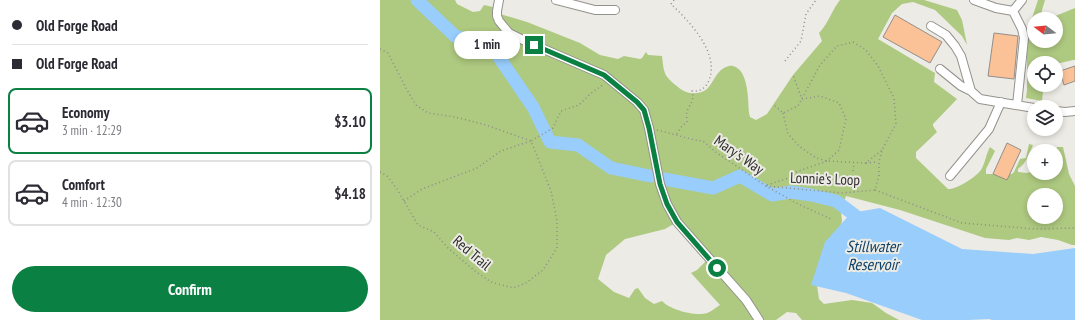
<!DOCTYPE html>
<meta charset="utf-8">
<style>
:root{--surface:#fff;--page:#f7f7f7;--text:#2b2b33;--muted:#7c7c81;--line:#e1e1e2;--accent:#0b8043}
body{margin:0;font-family:"PT Sans Narrow",sans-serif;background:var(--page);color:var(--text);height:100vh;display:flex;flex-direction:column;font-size:15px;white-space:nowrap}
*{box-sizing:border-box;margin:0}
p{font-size:13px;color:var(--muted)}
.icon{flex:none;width:22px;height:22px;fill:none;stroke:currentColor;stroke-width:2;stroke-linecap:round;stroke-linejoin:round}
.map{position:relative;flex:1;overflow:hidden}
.details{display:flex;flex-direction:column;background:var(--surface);width:380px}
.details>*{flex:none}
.hud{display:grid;align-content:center;height:88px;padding:0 12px;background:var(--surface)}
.needle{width:26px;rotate:286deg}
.tools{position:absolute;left:647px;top:12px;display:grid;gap:8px}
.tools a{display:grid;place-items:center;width:36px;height:36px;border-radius:50%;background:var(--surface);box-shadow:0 2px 6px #0003;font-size:20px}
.end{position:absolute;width:18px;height:18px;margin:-9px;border:5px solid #0b8043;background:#fff;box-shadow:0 0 0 2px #fff}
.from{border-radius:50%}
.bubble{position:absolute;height:28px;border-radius:14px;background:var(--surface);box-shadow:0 2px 6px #0003;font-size:13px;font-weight:800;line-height:28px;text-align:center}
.hud b{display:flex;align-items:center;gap:14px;height:38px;font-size:15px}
.hud b+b{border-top:1px solid var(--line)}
.hud i{width:10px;height:10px;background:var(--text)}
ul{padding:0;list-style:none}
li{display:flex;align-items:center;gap:12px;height:66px;margin:0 8px 6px;padding:0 4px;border:2px solid var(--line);border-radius:8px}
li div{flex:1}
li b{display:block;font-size:15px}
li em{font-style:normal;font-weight:800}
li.current{border-color:var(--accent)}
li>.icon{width:36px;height:36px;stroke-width:1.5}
.cta{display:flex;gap:8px;margin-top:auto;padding:8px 12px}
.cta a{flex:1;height:46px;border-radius:24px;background:var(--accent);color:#fff;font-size:16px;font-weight:800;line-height:46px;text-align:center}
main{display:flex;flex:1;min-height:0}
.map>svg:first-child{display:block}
.green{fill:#aec980;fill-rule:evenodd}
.water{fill:#98cdfc}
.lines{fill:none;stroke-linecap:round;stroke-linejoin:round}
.river{stroke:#98cdfc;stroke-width:13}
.building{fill:#fbc297;stroke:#938e8a}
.minor-casing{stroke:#94928d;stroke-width:10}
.path{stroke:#8d8c88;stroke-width:1.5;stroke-dasharray:1 3;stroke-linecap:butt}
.minor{stroke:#fff;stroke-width:8}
.route{stroke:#0b8043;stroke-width:5}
.labels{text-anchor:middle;stroke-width:4;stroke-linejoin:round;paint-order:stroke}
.street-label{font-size:15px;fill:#2f2e2c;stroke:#ecebe5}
.water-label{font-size:16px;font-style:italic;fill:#0e4166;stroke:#ecebe5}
</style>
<main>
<section class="details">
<div class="hud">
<b><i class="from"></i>Old Forge Road</b>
<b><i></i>Old Forge Road</b>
</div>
<ul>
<li class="current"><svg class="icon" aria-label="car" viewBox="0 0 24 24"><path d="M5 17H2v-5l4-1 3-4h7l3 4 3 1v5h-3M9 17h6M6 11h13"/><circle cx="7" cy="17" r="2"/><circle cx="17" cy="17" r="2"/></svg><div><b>Economy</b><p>3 min · 12:29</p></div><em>$3.10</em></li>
<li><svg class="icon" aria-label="car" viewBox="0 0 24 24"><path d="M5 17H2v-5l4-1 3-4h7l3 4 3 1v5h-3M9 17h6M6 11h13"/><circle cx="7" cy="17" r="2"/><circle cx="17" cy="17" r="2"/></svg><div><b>Comfort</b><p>4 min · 12:30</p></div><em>$4.18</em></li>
</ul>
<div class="cta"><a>Confirm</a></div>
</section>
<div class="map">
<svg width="695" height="320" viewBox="0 0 695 320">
<rect width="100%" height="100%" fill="#ecebe5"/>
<!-- green -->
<path class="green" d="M0,0H75L77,4L93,12L100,11L104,5L117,8L120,14L147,22L200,43L220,55L238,59L244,56L260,59L262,58L266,52L268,55L282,56C284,74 284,76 298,87C306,94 318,96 327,89C332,84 335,76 340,71C343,68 349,65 353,66C369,70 368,101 369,113L370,117L376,120L387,114L413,75L442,41L439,33C448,24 452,10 460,0H544L577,10L582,20L587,45L582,36L555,10L533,2L522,4L512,13L498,39L555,73L554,82L577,99L553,124V126L557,132L536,152V158L568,189C576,190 596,177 601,170C605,164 606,154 610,147L615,151L606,169V174H632L634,172L640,159L646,158L649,144L653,145C649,155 646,163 638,169V172L647,173L654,171V173H676V151H675L677,147H683L689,174L695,186V245H692L678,240L661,237L649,240L637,238L629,240L605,238L520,210L466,196L461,211L462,221L460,229L437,285L439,299L444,304L472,300L492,303L506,313L519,320H422L416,313L407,312L396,320H0ZM654,195H676V217H654ZM297,222L328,259L317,270L311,273L340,305C334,309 329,314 321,314C311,315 289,309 282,301L274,304L265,298L258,288L255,289L249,298L234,292L218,279L226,255L245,239L285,229Z
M658,0H665L662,10V19H654V41H676V19H668L695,8V60H693L676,64L654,63V85H661L663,92L662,101L646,98L647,90V33Z"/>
<!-- water -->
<path class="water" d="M500,208L582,249L653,254L695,248V320H612L609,319L588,320H542L466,293L431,285L445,242L471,213Z"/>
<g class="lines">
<!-- river -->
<path class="river" d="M37,0L75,36L112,47L153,107L170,142L198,145L231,168L270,176
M284,179L333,188L360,176L392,195L411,192L431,195L456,201L485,223"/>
</g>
<!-- building -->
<path class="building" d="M515,15L562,42L550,63L503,37Z
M614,33L638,36L634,79L608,76Z
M695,66V81L684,85L680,71Z
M627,143L641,150L627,180L613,174Z"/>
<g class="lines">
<!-- minor casing -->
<g class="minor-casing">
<path id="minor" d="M119,0L117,11V16L119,21L129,33L145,41L224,75L257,102L264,110L269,128L280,184L287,204L297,222L366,300L379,320
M176,0L215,10H235
M594,0L616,8L633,11L642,0
M633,11L642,29L644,38L637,105
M551,26L566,35L575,46L581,56L591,91L600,99L654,108
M560,69L581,86L591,91
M676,111L685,112L695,111
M570,176L609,129L621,102"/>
</g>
<!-- path -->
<path class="path" d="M294,0L291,4C309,21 340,53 329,80C326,88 320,92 312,91C315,99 310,104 307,111C306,114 307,119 307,122L302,126L296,135
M0,49L8,53L27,90L36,105L48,113L75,117L106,125L151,141
M405,61L421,41L426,14L436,0
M403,113L408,134L419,146L436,158L447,161L486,163L502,150
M277,130L315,140L323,141L337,153L386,186L416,203L451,219
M486,163L498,162
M473,171L474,163
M0,172L7,176L17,189L38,225L54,232L68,248L95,271L111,282L133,288L146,283L163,270L177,248V221L171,191L151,141L173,128L181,111L199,105L210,94L224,84
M387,185L406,179L416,172L447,161L459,150L466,119L459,103L440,96L422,99L413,75
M386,186L462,193L495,190L499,175V162L502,150L516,124L514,98L498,66L485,49L473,42L457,46L440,65L418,106L403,113L394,105
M495,190L582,223L656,229L695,228
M24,201L42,189L97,168L121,151L151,141"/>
<!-- minor -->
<use href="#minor" class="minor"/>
</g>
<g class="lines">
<!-- route -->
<path class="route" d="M154,45L224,75L257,102L264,110L269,128L280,184L287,204L297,222L337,268"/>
</g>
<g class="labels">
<!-- street labels -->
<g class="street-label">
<text transform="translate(359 155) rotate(35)" y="5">Mary's Way</text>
<text transform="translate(445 179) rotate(2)" y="5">Lonnie's Loop</text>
<text transform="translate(92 253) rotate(40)" y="5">Red Trail</text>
</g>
<!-- water labels -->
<g class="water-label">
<text x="493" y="252">Stillwater<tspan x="493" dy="18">Reservoir</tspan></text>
</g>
</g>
</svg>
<div class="tools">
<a><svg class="needle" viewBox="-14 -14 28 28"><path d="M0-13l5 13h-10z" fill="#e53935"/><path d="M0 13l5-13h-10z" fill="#7c7c81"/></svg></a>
<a><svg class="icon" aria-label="locate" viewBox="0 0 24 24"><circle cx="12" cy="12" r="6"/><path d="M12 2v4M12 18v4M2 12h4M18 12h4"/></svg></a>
<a><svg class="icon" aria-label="layers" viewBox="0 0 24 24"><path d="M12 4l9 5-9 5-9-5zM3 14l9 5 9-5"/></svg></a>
<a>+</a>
<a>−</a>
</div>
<i class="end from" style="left:337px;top:268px"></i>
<i class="end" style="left:154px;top:45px"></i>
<div class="bubble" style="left:74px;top:31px;width:66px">1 min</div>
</div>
</main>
